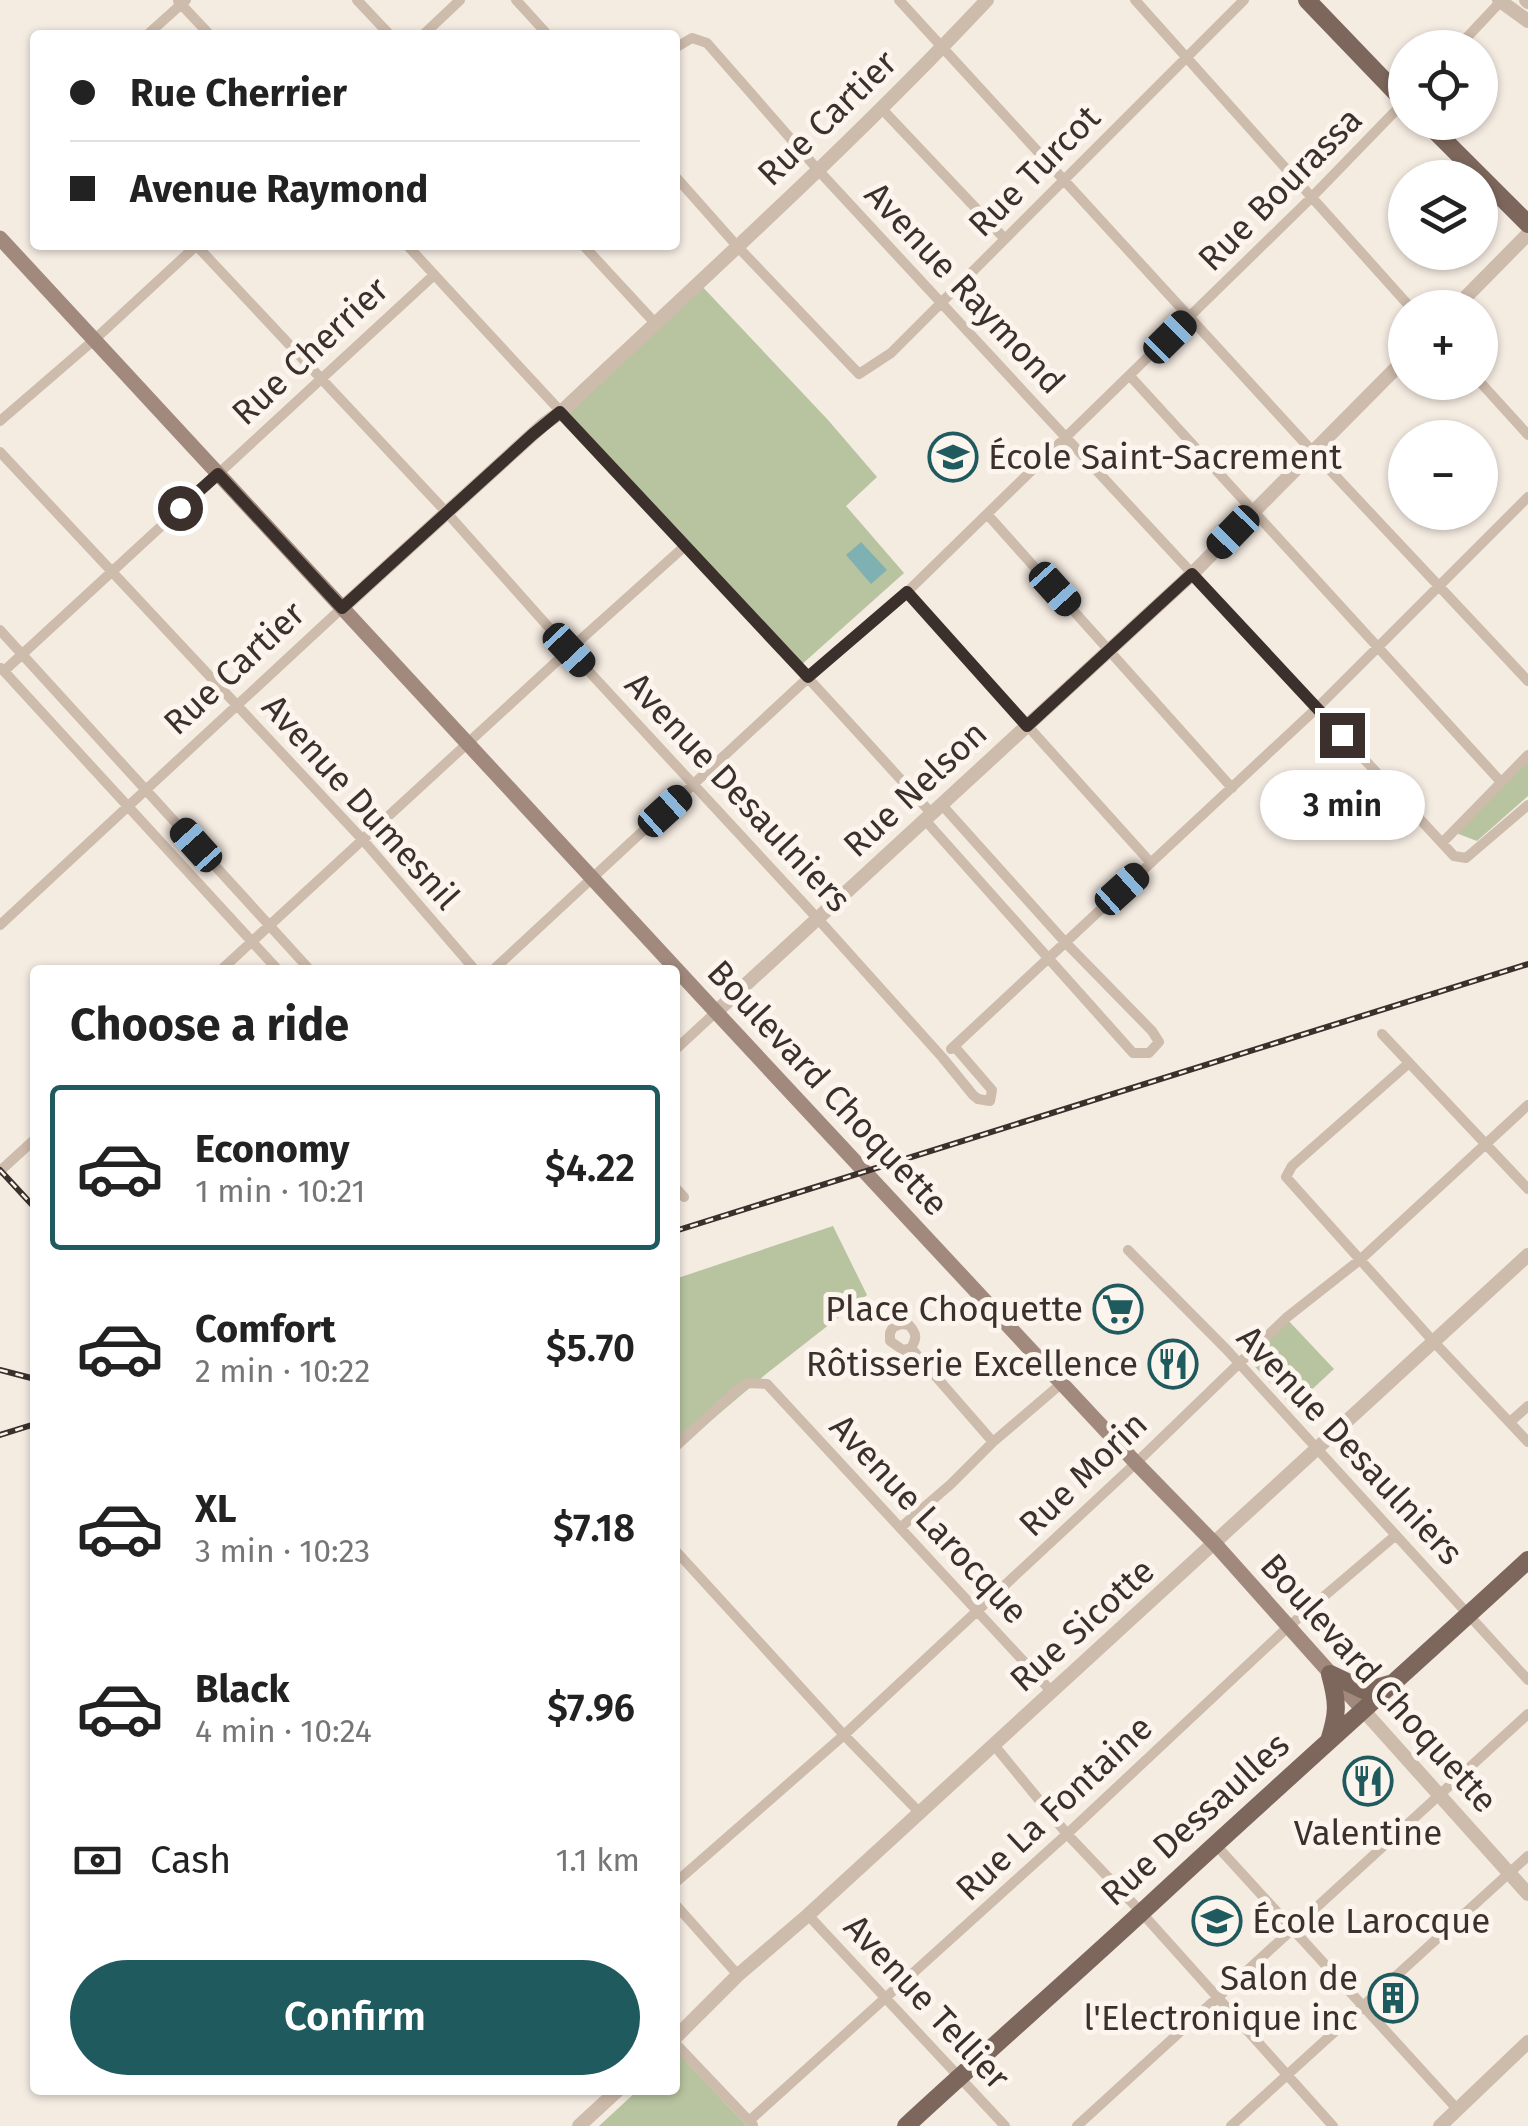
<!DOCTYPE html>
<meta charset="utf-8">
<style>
:root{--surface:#fff;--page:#f2f2f2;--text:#222;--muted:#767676;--line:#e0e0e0;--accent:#1f5a5e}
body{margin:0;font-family:"Fira Sans",sans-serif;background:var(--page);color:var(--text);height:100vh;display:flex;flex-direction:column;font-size:38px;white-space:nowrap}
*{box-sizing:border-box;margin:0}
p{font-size:32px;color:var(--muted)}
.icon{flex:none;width:55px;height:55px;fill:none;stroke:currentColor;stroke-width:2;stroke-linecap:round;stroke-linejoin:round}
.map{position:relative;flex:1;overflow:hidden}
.panel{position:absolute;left:30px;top:965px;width:650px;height:1130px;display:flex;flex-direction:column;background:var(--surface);border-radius:10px;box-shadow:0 2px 8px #0004}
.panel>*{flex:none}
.hud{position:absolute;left:30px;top:30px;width:650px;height:220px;border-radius:10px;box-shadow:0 2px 8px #0004;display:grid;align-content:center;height:220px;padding:0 40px;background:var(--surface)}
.tools{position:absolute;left:1388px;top:30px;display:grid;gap:20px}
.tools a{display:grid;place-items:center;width:110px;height:110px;border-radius:50%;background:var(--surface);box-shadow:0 2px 8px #0004;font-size:50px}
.end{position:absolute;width:45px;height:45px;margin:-22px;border:12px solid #3b302b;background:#fff;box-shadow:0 0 0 5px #fff}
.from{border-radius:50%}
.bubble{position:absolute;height:70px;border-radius:35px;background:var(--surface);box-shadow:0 2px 8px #0004;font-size:32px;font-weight:600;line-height:70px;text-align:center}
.car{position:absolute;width:30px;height:60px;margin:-30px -15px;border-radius:12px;box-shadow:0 0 8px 2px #0007;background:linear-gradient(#222 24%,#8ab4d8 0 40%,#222 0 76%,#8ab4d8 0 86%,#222 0)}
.hud b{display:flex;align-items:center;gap:35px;height:95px;font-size:38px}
.hud b+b{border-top:2px solid var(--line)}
.hud i{width:25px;height:25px;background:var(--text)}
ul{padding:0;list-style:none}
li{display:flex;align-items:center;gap:30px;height:165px;margin:0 20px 15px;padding:0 20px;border:5px solid transparent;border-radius:10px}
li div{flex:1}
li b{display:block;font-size:38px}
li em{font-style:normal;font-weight:600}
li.on{border-color:var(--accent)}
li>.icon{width:90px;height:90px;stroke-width:1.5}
h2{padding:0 40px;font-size:45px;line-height:120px}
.pay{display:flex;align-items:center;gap:25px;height:110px;padding:0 40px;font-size:38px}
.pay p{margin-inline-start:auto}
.primary-button{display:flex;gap:20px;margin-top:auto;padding:20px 40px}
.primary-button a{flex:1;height:115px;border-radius:60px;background:var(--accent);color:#fff;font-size:40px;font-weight:600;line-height:115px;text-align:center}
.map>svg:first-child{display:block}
.green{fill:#b8c4a0}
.water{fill:#7fb0b2}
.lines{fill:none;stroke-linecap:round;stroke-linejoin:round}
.minor{stroke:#cdbbac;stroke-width:10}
.tertiary{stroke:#cdbbac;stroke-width:14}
.secondary{stroke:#a18a7d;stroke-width:15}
.primary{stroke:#7d675c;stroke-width:18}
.rail-casing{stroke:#3b302b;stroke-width:6}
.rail{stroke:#fbf5ee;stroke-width:2.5;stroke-dasharray:8;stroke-linecap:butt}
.route{stroke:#3b302b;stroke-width:12}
.labels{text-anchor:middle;stroke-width:10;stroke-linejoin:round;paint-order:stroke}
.street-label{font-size:35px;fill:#3b302b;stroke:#fbf5ee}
.poi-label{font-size:35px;fill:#3b302b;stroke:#fbf5ee;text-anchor:end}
</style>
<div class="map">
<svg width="1528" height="2126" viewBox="0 0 1528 2126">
<rect width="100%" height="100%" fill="#f4ebe1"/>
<!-- green -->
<path class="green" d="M698,282L828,420L877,477L846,506L904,573L800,666L561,412Z
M1528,760V796L1477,841L1456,833Z
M833,1226L867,1295L766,1374L675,1451V1279Z
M1286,1318L1334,1369L1293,1407L1245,1356Z
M678,2053L747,2126H599L638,2090H675V2055Z"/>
<!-- water -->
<path class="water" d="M861,542L887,570L871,584L846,555Z"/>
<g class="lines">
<!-- minor -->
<path class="minor" d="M357,0L390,35
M516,0L548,35
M899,0L1313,452L1528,681
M1135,0L1411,308
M178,1L210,35
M147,35L186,0
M423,35L460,0
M675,48L692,38L707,43L818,170L1454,856L1466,858L1528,805
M1457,48L1502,0
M881,108L1005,239
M675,176L737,246L859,374L891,353L1244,0
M196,245L448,514L569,650L818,919L942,1057L973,1095L978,1099L990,1101L992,1090L954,1046
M407,245C581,435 759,622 932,814
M583,245L655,323
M1130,376L1501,782
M1480,382L1528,435
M0,421L94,340L197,245
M0,452L363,840L475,970
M987,514L1232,788
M907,592L1151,863
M0,630L310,970
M1,668L278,970
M4,671L434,275
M925,820L1133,1053H1149L1159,1042L1152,1031L1064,941L942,805
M1442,843L1528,755
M0,925L342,608
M221,970L569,650L685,546
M493,970L809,677L907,592L1311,198L1405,101
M1382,1034L1528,1189
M951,1049L1317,708L1528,497
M675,1050L716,1012
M1409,1063L1292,1166L1286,1177L1433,1341L1528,1442
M0,1171L35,1139
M675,1187L684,1197
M1128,1250L1227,1350L1528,1680
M911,1348C917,1338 917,1334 909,1325L901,1324L893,1327L890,1333V1341L903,1350L911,1348L993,1442
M1510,1422L1528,1406
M675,1447L735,1392L748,1383L767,1384L1052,1692
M900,1528L951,1484L993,1442L1062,1383
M675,1550L844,1735L920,1813
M994,1745L1067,1834L1141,1912L1333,2126
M1215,1844L1457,2109
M675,1883L844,1735L1136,1463L1286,1318L1361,1259L1528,1105
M675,1904L738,1975
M808,1915L1005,2126
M675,2043L753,2125
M749,2121L1067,1834L1288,1627L1396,1535
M1077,2126L1528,1714
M1231,2126L1528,1856"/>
<!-- tertiary -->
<path class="tertiary" d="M1499,0L1528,21
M1526,0L1528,2
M1455,308L1528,234
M342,608L544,424L561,412C704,277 852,144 987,0
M716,1012L1192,574L1405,359
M1364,1711L1528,1894
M675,2038L738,1975L808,1915L1528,1255
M579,2126L618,2090
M1440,2126L1528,2042"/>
<!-- secondary -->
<path class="secondary" d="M0,238L716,1012L1136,1463L1215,1544L1364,1711"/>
<!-- primary -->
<path class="primary" d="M1307,0L1405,102
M1426,122L1528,224
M1330,1674L1366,1691L1390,1684
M1329,1741C1338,1713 1338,1703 1330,1674
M906,2126C984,2054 1064,1984 1142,1912C1269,1794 1400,1678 1528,1560"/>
<!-- rail casing -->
<g class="rail-casing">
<path id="rail" d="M0,1170L35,1208
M675,1231L1528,964
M0,1370L35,1379
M0,1435L35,1424"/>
</g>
<!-- rail -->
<use href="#rail" class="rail"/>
</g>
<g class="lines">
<!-- route -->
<path class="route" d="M180,508L218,474L342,608L532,435L560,412L808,677L907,592L1027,726L1192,574L1342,735"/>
</g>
<!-- icons -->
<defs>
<g id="school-ring" transform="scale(2.5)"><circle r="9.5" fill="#fbf5ee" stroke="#1f5a5e" stroke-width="1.5"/><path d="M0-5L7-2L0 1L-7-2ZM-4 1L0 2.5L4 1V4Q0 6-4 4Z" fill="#1f5a5e"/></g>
<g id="supermarket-ring" transform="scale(2.5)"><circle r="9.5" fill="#fbf5ee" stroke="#1f5a5e" stroke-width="1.5"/><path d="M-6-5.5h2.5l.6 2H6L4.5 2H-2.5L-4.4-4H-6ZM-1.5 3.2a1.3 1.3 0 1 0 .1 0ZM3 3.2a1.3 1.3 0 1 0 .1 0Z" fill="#1f5a5e"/></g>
<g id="restaurant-ring" transform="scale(2.5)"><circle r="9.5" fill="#fbf5ee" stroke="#1f5a5e" stroke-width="1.5"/><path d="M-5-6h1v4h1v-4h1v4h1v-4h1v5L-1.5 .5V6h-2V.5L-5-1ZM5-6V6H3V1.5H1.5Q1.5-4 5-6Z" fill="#1f5a5e"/></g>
<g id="building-ring" transform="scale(2.5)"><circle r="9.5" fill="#fbf5ee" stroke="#1f5a5e" stroke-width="1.5"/><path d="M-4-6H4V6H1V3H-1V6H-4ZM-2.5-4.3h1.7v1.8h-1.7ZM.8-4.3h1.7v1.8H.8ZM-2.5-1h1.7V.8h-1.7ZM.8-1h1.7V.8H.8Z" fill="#1f5a5e"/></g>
</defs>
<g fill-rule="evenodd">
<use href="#school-ring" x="953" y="457"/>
<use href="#supermarket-ring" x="1118" y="1309"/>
<use href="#restaurant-ring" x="1173" y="1364"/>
<use href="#restaurant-ring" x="1368" y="1781"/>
<use href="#school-ring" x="1217" y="1921"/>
<use href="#building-ring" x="1393" y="1998"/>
</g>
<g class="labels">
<!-- street labels -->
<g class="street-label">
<text transform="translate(827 118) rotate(-44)" y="12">Rue Cartier</text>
<text transform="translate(1034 171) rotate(-45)" y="12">Rue Turcot</text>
<text transform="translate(1280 189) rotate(-45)" y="12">Rue Bourassa</text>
<text transform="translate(965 288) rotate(47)" y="12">Avenue Raymond</text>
<text transform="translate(310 351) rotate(-43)" y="12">Rue Cherrier</text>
<text transform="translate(234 668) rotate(-43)" y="12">Rue Cartier</text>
<text transform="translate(915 789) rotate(-43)" y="12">Rue Nelson</text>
<text transform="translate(738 792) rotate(47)" y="12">Avenue Desaulniers</text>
<text transform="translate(361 802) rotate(48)" y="12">Avenue Dumesnil</text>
<text transform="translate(828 1088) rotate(47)" y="12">Boulevard Choquette</text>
<text transform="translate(1350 1445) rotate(47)" y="12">Avenue Desaulniers</text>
<text transform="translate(1083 1474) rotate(-44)" y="12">Rue Morin</text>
<text transform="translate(929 1519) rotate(47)" y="12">Avenue Larocque</text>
<text transform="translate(1082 1625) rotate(-42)" y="12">Rue Sicotte</text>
<text transform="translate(1379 1683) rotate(48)" y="12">Boulevard Choquette</text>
<text transform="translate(1054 1808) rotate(-43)" y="12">Rue La Fontaine</text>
<text transform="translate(1195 1819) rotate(-42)" y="12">Rue Dessaulles</text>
<text transform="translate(927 2002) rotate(47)" y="12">Avenue Tellier</text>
</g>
<!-- poi labels -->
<g class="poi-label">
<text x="988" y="469" text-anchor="start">École Saint-Sacrement</text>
<text x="1083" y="1321">Place Choquette</text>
<text x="1138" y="1376">Rôtisserie Excellence</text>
<text x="1368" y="1845" text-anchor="middle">Valentine</text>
<text x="1252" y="1933" text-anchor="start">École Larocque</text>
<text x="1358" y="1990">Salon de<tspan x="1358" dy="40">l'Electronique inc</tspan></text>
</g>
</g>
</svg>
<div class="tools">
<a><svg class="icon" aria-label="locate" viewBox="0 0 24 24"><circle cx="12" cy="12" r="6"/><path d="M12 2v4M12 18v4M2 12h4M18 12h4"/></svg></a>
<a><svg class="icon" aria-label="layers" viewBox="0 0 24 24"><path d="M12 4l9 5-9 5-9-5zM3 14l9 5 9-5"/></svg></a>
<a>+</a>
<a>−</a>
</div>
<i class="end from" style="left:180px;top:508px"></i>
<i class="end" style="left:1342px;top:735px"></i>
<div class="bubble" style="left:1260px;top:770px;width:165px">3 min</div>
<i class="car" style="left:1170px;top:337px;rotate:45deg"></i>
<i class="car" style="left:1233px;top:532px;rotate:224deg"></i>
<i class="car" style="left:1055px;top:589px;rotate:138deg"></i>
<i class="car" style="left:569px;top:650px;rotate:137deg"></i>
<i class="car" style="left:665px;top:811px;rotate:48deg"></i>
<i class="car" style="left:196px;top:845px;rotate:318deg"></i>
<i class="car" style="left:1122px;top:889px;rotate:48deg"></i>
<div class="hud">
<b><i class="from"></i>Rue Cherrier</b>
<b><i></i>Avenue Raymond</b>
</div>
<section class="panel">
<h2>Choose a ride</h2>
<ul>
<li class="on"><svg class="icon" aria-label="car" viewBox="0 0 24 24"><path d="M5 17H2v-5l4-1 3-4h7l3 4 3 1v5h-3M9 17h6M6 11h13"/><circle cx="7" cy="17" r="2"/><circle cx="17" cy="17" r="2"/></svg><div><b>Economy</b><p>1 min · 10:21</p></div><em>$4.22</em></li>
<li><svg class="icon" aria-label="car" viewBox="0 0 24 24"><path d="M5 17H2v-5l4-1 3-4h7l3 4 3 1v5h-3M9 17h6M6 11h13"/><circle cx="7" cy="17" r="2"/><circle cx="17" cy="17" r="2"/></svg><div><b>Comfort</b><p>2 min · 10:22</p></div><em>$5.70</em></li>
<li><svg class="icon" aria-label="car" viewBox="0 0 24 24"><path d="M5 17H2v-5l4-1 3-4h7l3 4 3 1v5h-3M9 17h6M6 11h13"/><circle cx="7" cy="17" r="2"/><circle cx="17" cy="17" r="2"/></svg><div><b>XL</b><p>3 min · 10:23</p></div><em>$7.18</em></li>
<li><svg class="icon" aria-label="car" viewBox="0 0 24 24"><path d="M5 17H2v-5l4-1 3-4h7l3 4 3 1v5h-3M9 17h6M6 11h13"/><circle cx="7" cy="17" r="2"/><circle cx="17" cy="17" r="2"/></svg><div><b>Black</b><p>4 min · 10:24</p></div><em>$7.96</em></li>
</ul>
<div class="pay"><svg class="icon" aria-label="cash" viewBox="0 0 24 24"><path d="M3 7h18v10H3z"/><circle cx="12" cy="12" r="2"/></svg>Cash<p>1.1 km</p></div>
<div class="primary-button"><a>Confirm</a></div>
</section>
</div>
